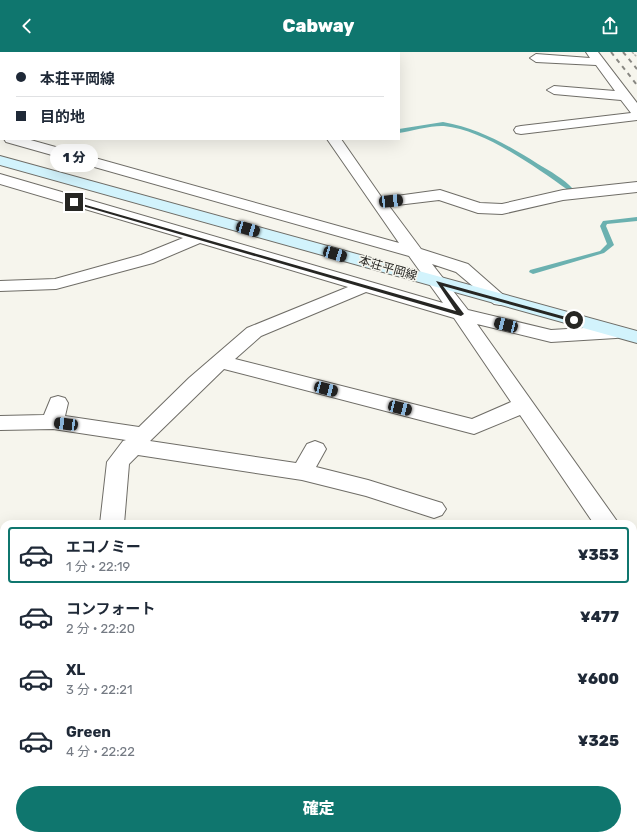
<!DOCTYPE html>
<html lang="ja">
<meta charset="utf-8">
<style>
:root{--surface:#fff;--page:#f6f6f7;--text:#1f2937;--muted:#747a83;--line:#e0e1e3;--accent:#0f766e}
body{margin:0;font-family:Rubik,"Noto Sans JP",sans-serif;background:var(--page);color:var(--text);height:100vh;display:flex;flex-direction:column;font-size:15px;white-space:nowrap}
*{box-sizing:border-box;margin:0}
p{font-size:13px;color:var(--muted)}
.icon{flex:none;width:22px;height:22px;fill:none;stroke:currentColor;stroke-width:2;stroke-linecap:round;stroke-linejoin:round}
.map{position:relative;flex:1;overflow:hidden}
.details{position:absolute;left:0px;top:468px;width:637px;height:320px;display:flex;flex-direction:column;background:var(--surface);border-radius:12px 12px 0 0;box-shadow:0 4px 16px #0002}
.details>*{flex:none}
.guide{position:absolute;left:0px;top:0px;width:400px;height:88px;box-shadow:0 4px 16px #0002;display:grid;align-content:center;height:88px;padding:0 16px;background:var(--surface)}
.end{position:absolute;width:18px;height:18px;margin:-9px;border:5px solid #262623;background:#fff;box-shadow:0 0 0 2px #fff}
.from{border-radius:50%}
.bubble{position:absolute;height:28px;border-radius:14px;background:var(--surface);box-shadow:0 4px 16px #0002;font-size:13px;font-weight:800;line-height:28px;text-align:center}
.car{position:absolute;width:12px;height:24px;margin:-12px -6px;border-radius:5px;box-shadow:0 0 3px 1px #0007;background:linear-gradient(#222 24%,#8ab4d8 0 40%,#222 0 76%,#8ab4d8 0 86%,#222 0)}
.guide b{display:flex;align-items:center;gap:14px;height:38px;font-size:15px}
.guide b+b{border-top:1px solid var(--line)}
.guide i{width:10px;height:10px;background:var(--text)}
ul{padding:7px 0 0;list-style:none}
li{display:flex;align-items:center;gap:12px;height:56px;margin:0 8px 6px;padding:0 8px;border:2px solid transparent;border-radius:4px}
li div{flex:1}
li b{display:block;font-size:15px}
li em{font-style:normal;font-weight:800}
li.active{border-color:var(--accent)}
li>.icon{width:36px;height:36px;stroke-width:1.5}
.cta{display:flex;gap:8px;margin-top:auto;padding:8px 16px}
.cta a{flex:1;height:46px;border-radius:24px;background:var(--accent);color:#fff;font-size:16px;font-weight:800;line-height:46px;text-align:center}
header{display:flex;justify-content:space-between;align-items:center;height:52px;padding:0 16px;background:var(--accent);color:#fff;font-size:18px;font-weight:800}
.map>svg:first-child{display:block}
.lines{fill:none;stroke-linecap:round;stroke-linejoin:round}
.stream{fill:#6bb1b0;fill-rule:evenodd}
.service-casing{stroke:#6f6d67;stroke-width:2}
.minor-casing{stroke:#6f6d67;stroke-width:2}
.secondary-casing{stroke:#6f6d67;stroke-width:2}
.path{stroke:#b2b2ab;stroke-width:1.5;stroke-dasharray:2.5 1;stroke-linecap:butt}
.service{fill:#fff;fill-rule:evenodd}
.minor{fill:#fff;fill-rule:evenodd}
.secondary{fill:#d2f3fc;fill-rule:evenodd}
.rail{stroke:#888782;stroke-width:2;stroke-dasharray:4.5 4.5;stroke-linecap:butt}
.route{fill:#262623}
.labels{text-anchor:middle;stroke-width:3;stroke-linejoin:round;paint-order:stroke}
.far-street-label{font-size:12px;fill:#262623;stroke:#f6f5ed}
</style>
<header><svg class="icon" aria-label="back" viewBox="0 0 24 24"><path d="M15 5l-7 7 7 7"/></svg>Cabway<svg class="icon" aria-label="share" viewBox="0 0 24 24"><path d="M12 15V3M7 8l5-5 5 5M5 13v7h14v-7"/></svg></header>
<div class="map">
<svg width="637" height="788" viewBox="0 0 637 788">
<rect width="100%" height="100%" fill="#f6f5ed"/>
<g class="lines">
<!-- stream -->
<path class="stream" d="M443,70C480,77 506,92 538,112C550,119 564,127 573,137L568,138C535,115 485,78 444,74C433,73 411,79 399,81V77Z
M637,165V169L607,172L606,174L614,193L604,201L533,222L529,220L530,218L600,199L607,192L600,174L603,169Z"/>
<!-- service casing -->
<g class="service-casing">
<path id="service" d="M332,0H342V1H332Z"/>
</g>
<!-- minor casing -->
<g class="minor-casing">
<path id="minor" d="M277,0H289V1H277Z
M586,0H598L637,51V68L521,82L516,81L514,78L516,75L521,74L631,61L621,48L554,42L547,38L554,34L615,39L596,13L536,10L530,6L536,2L590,6Z
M0,40H1L0,49Z
M4,87H27L399,191L327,87H341L382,146L440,138L480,151L502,152L563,138L637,130V140L563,148L502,162L478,161L439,148L389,154L421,197L468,212L509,248L506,252L500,253L494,252L456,220L432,212L468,258L551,278L616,274L623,276L626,280L623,284L616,286L551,290L477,272L619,472H594L520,363L474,382L224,317L150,389L296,411L307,392L315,389L323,392L326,397L316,415L368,428L442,451L446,457L442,463L434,466L366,444L302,428L138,403L129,412L124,472H100L107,410L123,389L126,388L53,377L0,378V364L44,363L51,346L58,344L65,346L68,351L65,364L139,375L189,326L247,276L348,235L200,191L153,211L56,237L0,239V229L55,227L141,203L183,186L0,132V122L443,251L409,204L6,90ZM366,240L454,266L511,350L472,367L235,307L261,284Z
M633,498L637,500V523L633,522Z
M0,549L4,550V572L0,571Z
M633,700L637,701V729L633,728Z
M379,784H439L441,788H381Z
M574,784H606L605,788H573Z"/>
</g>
<!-- secondary casing -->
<g class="secondary-casing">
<path id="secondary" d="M0,104L637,279V291L0,113Z"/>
</g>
<!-- path -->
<path class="path" d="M632,0L637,5"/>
<!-- service -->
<use href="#service" class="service"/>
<!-- minor -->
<use href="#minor" class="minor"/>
<!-- secondary -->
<use href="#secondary" class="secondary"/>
<!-- rail -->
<path class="rail" d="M611,0L637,33
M623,0L637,17"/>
</g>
<!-- route -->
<path class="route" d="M72,149L456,259L436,229L577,268L573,270L443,234L464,262L461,264L72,151Z"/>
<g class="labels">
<!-- far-street labels -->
<g class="far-street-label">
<text transform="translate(388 216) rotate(16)" y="4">本荘平岡線</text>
</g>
</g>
</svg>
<i class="end from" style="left:574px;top:268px"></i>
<i class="end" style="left:74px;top:150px"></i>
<div class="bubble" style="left:50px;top:92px;width:48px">1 分</div>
<i class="car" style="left:391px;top:149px;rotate:84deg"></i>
<i class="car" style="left:248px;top:177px;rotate:106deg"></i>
<i class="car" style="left:335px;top:202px;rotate:106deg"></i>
<i class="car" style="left:506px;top:273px;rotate:284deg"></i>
<i class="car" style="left:326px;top:337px;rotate:105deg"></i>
<i class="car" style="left:400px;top:356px;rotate:104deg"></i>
<i class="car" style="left:66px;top:372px;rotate:277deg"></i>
<div class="guide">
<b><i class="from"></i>本荘平岡線</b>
<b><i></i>目的地</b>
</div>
<section class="details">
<ul>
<li class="active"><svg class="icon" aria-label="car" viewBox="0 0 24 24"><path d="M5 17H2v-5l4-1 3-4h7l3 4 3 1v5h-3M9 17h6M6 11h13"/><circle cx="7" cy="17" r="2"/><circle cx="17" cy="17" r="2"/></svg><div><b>エコノミー</b><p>1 分 · 22:19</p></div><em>¥353</em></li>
<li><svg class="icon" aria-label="car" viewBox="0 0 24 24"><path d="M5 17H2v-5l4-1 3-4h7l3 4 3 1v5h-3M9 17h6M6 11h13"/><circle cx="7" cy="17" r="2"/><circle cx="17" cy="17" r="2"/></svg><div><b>コンフォート</b><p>2 分 · 22:20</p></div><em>¥477</em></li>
<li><svg class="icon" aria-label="car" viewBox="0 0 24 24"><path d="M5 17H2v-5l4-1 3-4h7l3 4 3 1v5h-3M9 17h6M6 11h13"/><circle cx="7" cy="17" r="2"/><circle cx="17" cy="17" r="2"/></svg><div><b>XL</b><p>3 分 · 22:21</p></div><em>¥600</em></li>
<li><svg class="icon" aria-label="car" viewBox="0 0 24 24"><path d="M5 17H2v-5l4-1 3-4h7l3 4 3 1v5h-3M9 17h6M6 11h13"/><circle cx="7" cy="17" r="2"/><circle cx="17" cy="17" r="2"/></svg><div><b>Green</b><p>4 分 · 22:22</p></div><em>¥325</em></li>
</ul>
<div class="cta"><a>確定</a></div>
</section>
</div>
